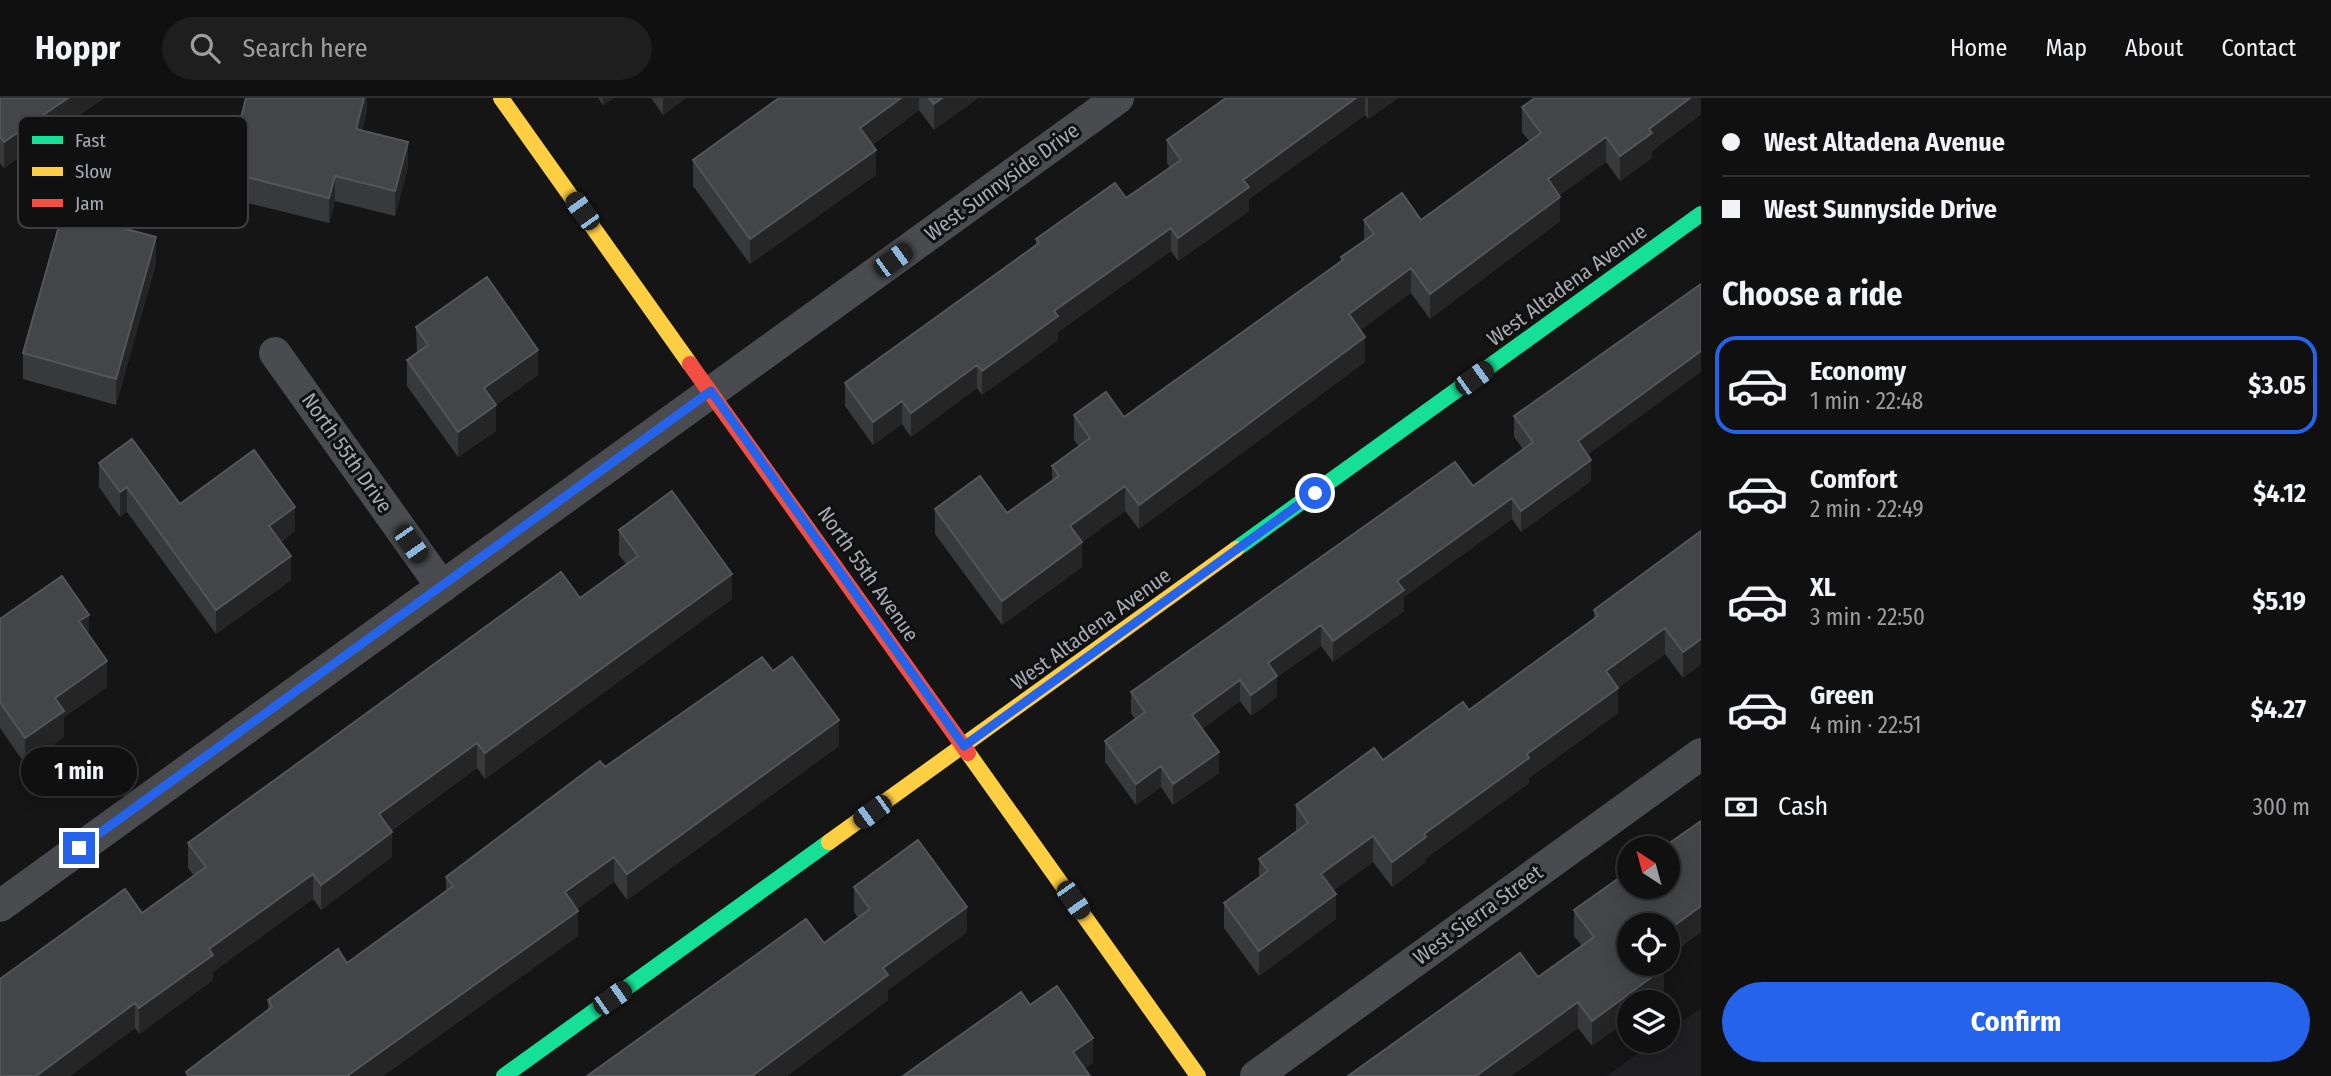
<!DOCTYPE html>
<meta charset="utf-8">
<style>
:root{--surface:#101010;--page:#1e1e1e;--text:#f1f3f6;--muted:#9c9d9f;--line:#303030;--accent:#2563eb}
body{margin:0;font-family:"Fira Sans Condensed",sans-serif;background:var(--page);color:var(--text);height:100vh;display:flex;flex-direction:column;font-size:26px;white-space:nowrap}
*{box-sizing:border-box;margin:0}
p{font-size:23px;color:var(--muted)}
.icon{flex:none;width:38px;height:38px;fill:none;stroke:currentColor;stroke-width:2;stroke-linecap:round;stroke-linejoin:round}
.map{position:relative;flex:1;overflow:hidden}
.panel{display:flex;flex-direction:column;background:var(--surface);width:630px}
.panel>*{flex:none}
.guide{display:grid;align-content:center;height:154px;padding:0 21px;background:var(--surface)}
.needle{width:46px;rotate:324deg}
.tools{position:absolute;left:1617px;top:738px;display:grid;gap:14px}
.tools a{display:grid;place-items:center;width:63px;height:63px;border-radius:50%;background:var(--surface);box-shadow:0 4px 18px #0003,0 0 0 2px var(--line);font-size:35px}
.end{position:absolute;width:32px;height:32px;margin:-16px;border:9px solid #2563eb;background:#fff;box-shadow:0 0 0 4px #fff}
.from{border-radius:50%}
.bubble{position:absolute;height:49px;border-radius:24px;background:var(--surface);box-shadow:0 4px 18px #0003,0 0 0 2px var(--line);font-size:23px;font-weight:700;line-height:49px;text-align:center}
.car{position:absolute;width:21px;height:42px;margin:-21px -10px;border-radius:9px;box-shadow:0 0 5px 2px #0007;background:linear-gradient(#222 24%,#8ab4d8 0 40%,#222 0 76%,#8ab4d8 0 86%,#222 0)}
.guide b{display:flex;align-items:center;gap:24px;height:66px;font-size:26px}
.guide b+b{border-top:2px solid var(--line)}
.guide i{width:18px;height:18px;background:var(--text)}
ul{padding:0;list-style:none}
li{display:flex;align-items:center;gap:21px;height:98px;margin:0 14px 10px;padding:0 7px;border:4px solid transparent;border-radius:21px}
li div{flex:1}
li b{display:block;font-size:26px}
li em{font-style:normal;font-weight:700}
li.active{border-color:var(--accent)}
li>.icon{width:63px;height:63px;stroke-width:1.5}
h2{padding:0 21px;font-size:32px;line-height:84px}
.pay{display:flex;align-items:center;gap:18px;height:77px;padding:0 21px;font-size:26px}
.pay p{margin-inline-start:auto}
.button{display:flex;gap:14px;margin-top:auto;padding:14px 21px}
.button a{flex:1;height:80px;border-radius:42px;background:var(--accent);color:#fff;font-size:28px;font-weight:700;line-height:80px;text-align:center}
header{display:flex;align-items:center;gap:42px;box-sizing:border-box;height:98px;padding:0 35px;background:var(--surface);border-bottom:2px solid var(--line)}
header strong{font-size:33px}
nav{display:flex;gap:38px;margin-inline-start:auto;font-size:24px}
.search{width:490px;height:63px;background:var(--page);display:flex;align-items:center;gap:18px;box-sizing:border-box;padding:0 24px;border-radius:38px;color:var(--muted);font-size:26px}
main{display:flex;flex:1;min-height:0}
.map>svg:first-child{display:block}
.built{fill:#1f1f21}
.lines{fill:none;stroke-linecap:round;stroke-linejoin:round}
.street{stroke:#4a4b4e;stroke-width:32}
.fast{stroke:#16e098;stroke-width:16}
.slow{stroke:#ffcf43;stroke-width:16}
.jam{stroke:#f24e42;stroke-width:16}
.wall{fill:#38393a}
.shaded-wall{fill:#252526}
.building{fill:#444547;stroke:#545559;stroke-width:2}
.route{stroke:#2563eb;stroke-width:9}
.labels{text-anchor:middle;stroke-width:6;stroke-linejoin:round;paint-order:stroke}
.street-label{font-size:21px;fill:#a8abb5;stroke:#101011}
.key{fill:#101011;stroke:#3e3e42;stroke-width:2}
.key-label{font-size:19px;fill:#a8abb5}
</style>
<header>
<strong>Hoppr</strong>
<div class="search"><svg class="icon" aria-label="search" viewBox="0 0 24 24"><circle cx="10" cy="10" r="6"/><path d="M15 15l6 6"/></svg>Search here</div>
<nav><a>Home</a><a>Map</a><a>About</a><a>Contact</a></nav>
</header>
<main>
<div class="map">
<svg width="1701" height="978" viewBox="0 0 1701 978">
<rect width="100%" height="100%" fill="#151516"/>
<!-- built -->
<path class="built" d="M1701,910V978H1607L1655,943H1668V934Z"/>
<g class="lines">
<!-- street -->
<path class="street" d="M275,255L442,489
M0,808L1118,0
M1256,978L1701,656"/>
<!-- fast -->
<path class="fast" d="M1236,451L1701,116
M504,978L829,744"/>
<!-- slow -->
<path class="slow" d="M501,0L690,266
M968,655L1198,978
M829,744L1236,451"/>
<!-- jam -->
<path class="jam" d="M690,266L968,655"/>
</g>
<!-- wall -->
<path class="wall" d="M0,0H104L4,70L0,65Z
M367,0V13L362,33L408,69L395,118L335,103L329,125L227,100V74Z
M598,0H614L603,7Z
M651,0H686L663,17Z
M779,0H978L934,32L919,12L872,47L876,77L750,166L693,88V62Z
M1226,0H1398L1368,21L1365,17L1249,101V113L1178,163L1171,153L1058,234V242L982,297L977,290L911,339L902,326L873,347L845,308V285L1036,147V141L1126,100L1170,70L1167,65V42Z
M1701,0V16L1652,53V60L1620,83L1606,64L1559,97L1560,123L1430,221L1411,195L1360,232L1365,264L1139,431L1125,413L1082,444V469L1002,527L935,436V411L1007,415L1052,383V368L1079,349L1074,342V317L1124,319L1341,163V159L1364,143V122H1421L1529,43L1522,34V9Z
M156,165L116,307L23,281V255Z
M416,229L538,277L496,307V333L458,359L407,288V262L417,256Z
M1514,318L1588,357L1591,383L1521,434L1512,421L1404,499V513L1333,564L1321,548L1277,579V599L1251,618L1240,603L1202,631L1219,675L1173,707L1161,689L1136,707L1105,664V643L1135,621L1131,615V594L1473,388L1523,351L1514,339Z
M99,365L180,406L295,433L281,444L291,482L216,536L127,414L120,419L99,389Z
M619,432L732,501L485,681L477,670L391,733L392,759L321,812L313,801L213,874V882L139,936L135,930L70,978L142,815L194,778L188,770V745L580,500L626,466L619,457Z
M1701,433V566L1683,580L1665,556L1618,590V615L1529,680V685L1426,760V764L1392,789L1373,764L1334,792L1336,821L1259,878L1224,830V805L1259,779V761L1296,733V707L1383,662L1469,612L1594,521V512Z
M0,521L89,538L107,589L64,619V639L25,666L0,630Z
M773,573L839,648L627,802L614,784L577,811L578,838L383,978H186V974L268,912V902L347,865L446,793V779L605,669Z
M1701,723V834L1668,858V828H1629L1664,896L1592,948L1578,930L1511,978H1348L1538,879L1582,848L1574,838V812Z
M854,789L967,834L888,892V902L787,978H587L824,845L858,820L854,814Z"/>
<!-- shaded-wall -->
<path class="shaded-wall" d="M68,0H104L4,70V44Z
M364,0H367V13L356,56V31Z
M603,0H614L603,7Z
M663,0H686L663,17Z
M901,0H919V12L860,55V30Z
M942,0H978L934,32V6Z
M1356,0H1365V17L1249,101V113L1178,163V140L1243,82Z
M1368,0H1398L1368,21Z
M1690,0H1701V16L1652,53V60L1620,83V58L1649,31Z
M1606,39V64L1548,106V81Z
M408,44V69L395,118V93Z
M876,52V77L750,166V141Z
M335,78V103L329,125V100Z
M1560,99V123L1430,221V196Z
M1171,130V153L1058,234V242L982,297V273L1054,213Z
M156,139V165L116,307V281Z
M1411,170V195L1349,241V216Z
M1365,239V264L1139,431V407Z
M538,252V277L496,307V333L458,359V334L484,290Z
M1701,253V274L1578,364V343Z
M977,267V290L911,339V315Z
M902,303V326L873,347V324Z
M1591,362V383L1521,434V413Z
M1125,388V413L1070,453V428Z
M127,389V414L120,419V394Z
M1512,400V421L1404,499V513L1333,564V543L1397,483Z
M295,409V433L269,452V428Z
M1082,444V469L1002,527V503Z
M291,458V482L216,536V512Z
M732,476V501L485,681V655Z
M89,517V542L79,523Z
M1321,527V548L1277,579V599L1251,618V597L1268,565Z
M1665,530V556L1618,590V615L1529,680V685L1426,760V764L1392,789V764L1424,736L1527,656L1606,573Z
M1701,541V566L1683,580V554Z
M107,563V589L64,619V639L25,666V640L55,600Z
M1240,582V603L1192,638V617Z
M839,622V648L627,802V776Z
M477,645V670L379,741V716Z
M1219,654V675L1173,707V686Z
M1161,668V689L1136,707V686Z
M392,734V759L321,812V787Z
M1373,738V764L1321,801V776Z
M614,759V784L565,820V794Z
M313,776V801L213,874V882L139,936V910L209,851Z
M1336,796V821L1259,878V853Z
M1701,808V834L1668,858V832Z
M967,809V834L888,892V902L787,978H752L883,870Z
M578,813V838L383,978H347Z
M1664,870V896L1651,905H1629V921L1592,948V923Z
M1578,904V930L1511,978H1476Z
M135,905V930L70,978H35Z
M1093,940V965L1075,978L1073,954Z"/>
<!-- building -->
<path class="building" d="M0,0H68L4,44L0,39Z
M246,0H364L356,31L408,44L395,93L335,78L329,100L227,74Z
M779,0H901L860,30L876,52L750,141L693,62Z
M929,0H942L934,6Z
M1226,0H1356L1243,82L1249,89L1178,140L1171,130L1054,213L1058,218L982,273L977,267L911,315L902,303L873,324L845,285L1039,145L1036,141L1115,85L1126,100L1181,62L1167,42Z
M1535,0H1690L1649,31L1652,35L1620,58L1606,39L1548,81L1560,99L1430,196L1411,170L1349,216L1365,239L1139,407L1125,388L1070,428L1082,444L1002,503L935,411L980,378L1007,415L1059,378L1052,368L1090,340L1074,317L1106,294L1124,319L1343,162L1341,159L1374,136L1364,122L1402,95L1421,122L1541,35L1522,9Z
M63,114L156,139L116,281L23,255Z
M487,179L538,252L484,290L496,307L458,334L407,262L428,247L416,229Z
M1701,186V253L1578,343L1591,362L1521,413L1512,400L1397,483L1404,492L1333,543L1321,527L1268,565L1277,578L1251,597L1240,582L1192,617L1219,654L1173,686L1161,668L1136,686L1105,643L1145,614L1131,594L1455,364L1473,388L1533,344L1514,318Z
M132,341L180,406L254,352L295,409L269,428L291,458L216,512L127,389L120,394L99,365Z
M672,393L732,476L485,655L477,645L379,716L392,734L321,787L313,776L209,851L213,857L139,910L135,905L36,978H0V881L125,791L142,815L206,769L188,745L561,474L580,500L638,458L619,432Z
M1701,433V541L1683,554L1665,530L1606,573L1618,590L1527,656L1529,660L1424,736L1426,739L1392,764L1373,738L1321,776L1336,796L1259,853L1224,805L1268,773L1259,761L1308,725L1296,707L1374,650L1383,662L1463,604L1469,612L1598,518L1594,512Z
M62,478L89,517L79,523L107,563L55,600L64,613L25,640L0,604V521Z
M762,559L773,573L792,559L839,622L627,776L614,759L565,794L578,813L347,978H189L186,974L272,909L268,902L338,851L347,865L453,788L446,779L600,663L605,669Z
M1701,723V808L1668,832V828H1629V866H1661L1664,870L1592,923L1578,904L1476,978H1348L1520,855L1538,879L1594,839L1574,812L1629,773V789H1668V751H1661Z
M918,742L967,809L883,870L888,877L752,978H587L806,821L824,845L870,811L854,789Z
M1057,888L1093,940L1073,954L1090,978H903L1021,894L1030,907Z"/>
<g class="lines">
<!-- route -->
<path class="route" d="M79,750L711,293L964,648L1315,395"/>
</g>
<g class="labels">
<!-- street labels -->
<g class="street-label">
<text transform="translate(1002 84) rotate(-36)" y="7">West Sunnyside Drive</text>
<text transform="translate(1567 187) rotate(-36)" y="7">West Altadena Avenue</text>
<text transform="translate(347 355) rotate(55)" y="7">North 55th Drive</text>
<text transform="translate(868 476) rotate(55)" y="7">North 55th Avenue</text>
<text transform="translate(1091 531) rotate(-36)" y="7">West Altadena Avenue</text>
<text transform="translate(1478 817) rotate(-36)" y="7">West Sierra Street</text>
</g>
</g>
<!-- legend -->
<rect x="18" y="18" width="230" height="112" rx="10" class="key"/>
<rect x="32" y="38" width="31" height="8" fill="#16e098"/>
<rect x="32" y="69" width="31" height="9" fill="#ffcf43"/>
<rect x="32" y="101" width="31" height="8" fill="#f24e42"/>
<g class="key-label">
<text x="75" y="49">Fast</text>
<text x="75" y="80">Slow</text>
<text x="75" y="112">Jam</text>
</g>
</svg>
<div class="tools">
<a><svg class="needle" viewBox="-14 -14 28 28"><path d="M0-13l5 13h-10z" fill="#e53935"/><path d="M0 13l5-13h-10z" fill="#9c9d9f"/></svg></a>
<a><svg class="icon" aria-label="locate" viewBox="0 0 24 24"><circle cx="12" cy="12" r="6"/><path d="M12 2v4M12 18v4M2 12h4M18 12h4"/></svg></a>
<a><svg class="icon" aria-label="layers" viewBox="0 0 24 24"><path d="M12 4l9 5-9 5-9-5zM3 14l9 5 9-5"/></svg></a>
</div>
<i class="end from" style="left:1315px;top:395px"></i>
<i class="end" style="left:79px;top:750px"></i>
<div class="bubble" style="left:21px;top:649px;width:116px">1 min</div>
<i class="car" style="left:582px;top:113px;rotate:324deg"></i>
<i class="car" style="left:893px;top:162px;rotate:54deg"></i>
<i class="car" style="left:1474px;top:280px;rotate:54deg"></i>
<i class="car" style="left:411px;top:446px;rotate:145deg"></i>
<i class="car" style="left:872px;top:714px;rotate:234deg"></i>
<i class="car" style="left:1073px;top:802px;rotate:145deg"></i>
<i class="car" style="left:612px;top:900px;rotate:55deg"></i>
</div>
<section class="panel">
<div class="guide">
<b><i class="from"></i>West Altadena Avenue</b>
<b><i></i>West Sunnyside Drive</b>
</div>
<h2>Choose a ride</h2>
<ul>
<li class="active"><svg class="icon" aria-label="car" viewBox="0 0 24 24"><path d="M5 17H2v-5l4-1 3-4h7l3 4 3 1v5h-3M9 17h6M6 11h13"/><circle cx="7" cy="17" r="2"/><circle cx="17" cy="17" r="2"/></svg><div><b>Economy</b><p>1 min · 22:48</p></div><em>$3.05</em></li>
<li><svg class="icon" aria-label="car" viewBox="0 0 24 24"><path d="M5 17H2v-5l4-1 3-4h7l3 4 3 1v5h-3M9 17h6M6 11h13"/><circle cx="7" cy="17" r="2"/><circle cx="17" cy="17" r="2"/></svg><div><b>Comfort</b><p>2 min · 22:49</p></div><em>$4.12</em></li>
<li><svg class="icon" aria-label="car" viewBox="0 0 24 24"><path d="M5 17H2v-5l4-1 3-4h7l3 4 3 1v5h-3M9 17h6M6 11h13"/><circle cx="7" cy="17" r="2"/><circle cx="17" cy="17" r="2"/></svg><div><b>XL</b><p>3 min · 22:50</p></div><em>$5.19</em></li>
<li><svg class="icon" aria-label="car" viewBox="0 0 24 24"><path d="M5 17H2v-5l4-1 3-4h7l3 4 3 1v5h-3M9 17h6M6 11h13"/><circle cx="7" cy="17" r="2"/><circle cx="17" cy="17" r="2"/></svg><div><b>Green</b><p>4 min · 22:51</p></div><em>$4.27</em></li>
</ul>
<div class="pay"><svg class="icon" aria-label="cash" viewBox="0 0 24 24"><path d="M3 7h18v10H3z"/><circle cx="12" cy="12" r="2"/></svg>Cash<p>300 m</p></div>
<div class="button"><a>Confirm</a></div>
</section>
</main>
